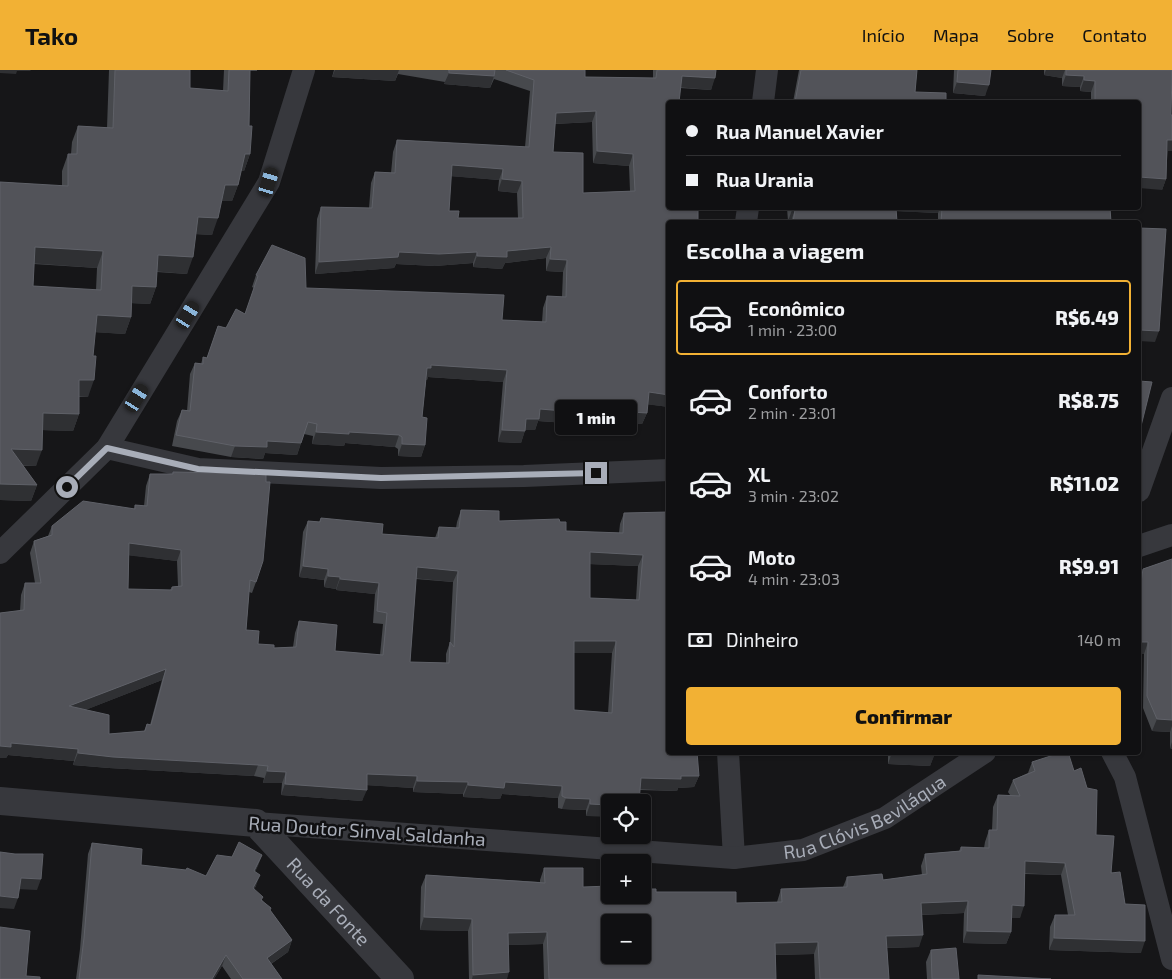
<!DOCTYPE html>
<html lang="pt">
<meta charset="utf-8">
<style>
:root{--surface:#101012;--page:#1e1e20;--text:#f1f3f6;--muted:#9c9d9f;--line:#303032;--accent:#f2b134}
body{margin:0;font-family:"Exo 2",sans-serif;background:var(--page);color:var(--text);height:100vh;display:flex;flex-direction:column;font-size:19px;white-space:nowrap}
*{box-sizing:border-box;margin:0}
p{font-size:16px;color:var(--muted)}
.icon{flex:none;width:28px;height:28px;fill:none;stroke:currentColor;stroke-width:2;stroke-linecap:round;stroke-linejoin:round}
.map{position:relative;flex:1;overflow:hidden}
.sheet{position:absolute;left:666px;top:150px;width:475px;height:535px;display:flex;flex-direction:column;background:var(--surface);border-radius:5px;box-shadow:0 1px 4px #0004,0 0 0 1px var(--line)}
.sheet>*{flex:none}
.top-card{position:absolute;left:666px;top:30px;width:475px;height:110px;border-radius:5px;box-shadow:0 1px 4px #0004,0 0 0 1px var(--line);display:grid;align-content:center;height:110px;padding:0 20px;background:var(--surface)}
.tools{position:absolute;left:601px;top:724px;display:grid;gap:10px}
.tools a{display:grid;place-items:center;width:50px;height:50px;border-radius:5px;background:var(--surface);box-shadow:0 1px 4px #0004,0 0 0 1px var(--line);font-size:25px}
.end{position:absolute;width:22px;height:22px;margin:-11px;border:6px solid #a8adb8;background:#111;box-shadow:0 0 0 2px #111}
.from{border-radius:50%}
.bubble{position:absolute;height:35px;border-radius:5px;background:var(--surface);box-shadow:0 1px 4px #0004,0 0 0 1px var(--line);font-size:16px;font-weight:800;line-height:35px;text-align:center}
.car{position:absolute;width:15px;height:30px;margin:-15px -8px;border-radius:6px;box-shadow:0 0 4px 1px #0007;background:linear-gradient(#222 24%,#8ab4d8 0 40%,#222 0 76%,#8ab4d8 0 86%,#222 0)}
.top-card b{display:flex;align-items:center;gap:18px;height:48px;font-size:19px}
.top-card b+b{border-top:1px solid var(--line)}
.top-card i{width:12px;height:12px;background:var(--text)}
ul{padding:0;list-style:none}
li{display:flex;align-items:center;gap:15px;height:75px;margin:0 10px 8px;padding:0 10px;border:2px solid transparent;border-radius:5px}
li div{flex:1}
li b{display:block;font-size:19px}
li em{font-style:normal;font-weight:800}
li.current{border-color:var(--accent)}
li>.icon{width:45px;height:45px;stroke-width:1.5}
h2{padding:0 20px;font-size:22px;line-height:60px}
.pay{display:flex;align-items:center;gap:12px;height:55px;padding:0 20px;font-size:19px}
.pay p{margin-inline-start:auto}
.cta{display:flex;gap:10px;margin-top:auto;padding:10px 20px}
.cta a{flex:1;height:58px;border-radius:5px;background:var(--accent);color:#111;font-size:20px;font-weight:800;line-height:58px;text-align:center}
header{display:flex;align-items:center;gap:30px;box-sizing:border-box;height:70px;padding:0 25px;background:var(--accent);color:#111}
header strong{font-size:24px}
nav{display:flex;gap:28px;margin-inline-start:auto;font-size:18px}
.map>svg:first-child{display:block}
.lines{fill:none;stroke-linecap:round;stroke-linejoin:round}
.minor{stroke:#37383d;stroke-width:22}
.tertiary{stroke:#37383d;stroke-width:28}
.wall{fill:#47494d;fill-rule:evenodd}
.shaded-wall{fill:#2f3033}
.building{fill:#525359;stroke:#5f6168;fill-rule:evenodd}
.route{stroke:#a8adb8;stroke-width:6}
.labels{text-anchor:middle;stroke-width:5;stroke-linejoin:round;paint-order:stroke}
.street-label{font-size:19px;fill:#a8adb8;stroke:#111113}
</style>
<header>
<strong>Tako</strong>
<nav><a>Início</a><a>Mapa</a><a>Sobre</a><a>Contato</a></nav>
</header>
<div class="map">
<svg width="1172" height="909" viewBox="0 0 1172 909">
<rect width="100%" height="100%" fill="#161618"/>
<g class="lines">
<!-- minor -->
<g class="minor">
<path d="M763,32L767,0"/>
<path d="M746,152L748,138"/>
<path d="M107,378L198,399L381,408L524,406L669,400"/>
<path d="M1139,421L1172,328"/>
<path d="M1139,476L1172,465"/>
<path d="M0,483L107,378L269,112L304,0"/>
<path d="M728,682L734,788"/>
<path d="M1112,682L1125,707L1172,889"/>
<path id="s1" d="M256,753L734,788L803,780L885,748L985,682"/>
</g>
<!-- tertiary -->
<path class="tertiary" id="s2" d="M0,731L256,753L400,909"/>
</g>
<!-- wall -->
<path class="wall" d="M109,0H190V18L223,21L224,0H257V1H250L249,56L250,84L244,101H241L238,115L232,131H221L212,165L196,164L187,204L157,202L156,217L150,234L132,233L131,247L125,264L95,262L88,327H79V344L73,361L43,360L36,396H23L37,415L31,431L0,430V112L62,116V101L68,84H71L72,72L78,56L107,58ZM34,194L97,198L96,220L33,216Z
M334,0H585V7L653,8V0H716L711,20L680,18L669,32V337L647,334V343L642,354L596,352L595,355L538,351L535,360H525L521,373L498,372L503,312L428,307L427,310H426L422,347L425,375L421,387L398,386V379L395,377L345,373L344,376L312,374L313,366L304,364L297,385L265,383L263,389L231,387L172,376L177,351L182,340L187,341L190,304L195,293L201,294L203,287L207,288L218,256L226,258L245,244L254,218L252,217L256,205L306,218L502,250L542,252L543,238L547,226L562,227L563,202L546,201V188L505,193L502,199L473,197V193L435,196L396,194L394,198L315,204L317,149L321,137L369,138L371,113L375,102L391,103L393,82L397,70L525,77L530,21L494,9L490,18L444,14L445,12L398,4L395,11L332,7ZM592,52L593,93L629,96L630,121L583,123L553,82L555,54ZM451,106L499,110L498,121L517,123L518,148H458L449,141Z
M799,0H917L915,22L946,32H793Z
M954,0H991L985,26L953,23Z
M1044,0H1172L1166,109L1162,120L1139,32H1091V22L1080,21V17L1062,16V8L1044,5Z
M787,138H1110L1111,152H938V143L896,141L897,152H791V151H788Z
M173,402L256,512L252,523L249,522L246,560L258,574L274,578L293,577L295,563L299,551L335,581L380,585L383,554L373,553L375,524L336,520V519L324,517V510L299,507L303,462L308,451L319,452L321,448L382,464L435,468L439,457L456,458L457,452L461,440L499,451L560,452L566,461L619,463L620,454L624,443L668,471L669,682L699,706L694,717L678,718L677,721L640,720L586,746V740L562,739L558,738V728L502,724L500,729L463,727V724L413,722V718L367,715L362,731L281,725L282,713H263L264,708L254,706L109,698L73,695L74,691L8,685L6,688H0V543L20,541L21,525L25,513H35L30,483L34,471L48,466L52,456L134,439L135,435L144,436L146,416L150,404H172ZM129,485L177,491L178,516L172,517L170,520L128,519ZM590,494L638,496L636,530L590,528ZM416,509L453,512L450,572L446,584V593L410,592ZM574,583H612L608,643L574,640ZM162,610L150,655L147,654L144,661L109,664L85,640Z
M1172,489V679L1170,678V662L1152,661L1143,638L1144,584H1139V511L1143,499Z
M888,682H935L930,696L888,694Z
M1032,692L1074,701L1096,765L1125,834L1141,883L1049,880L1050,857L1055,845H1068L1061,805L1025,804L1020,848H1011V862L1006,874L963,873L964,843L922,845L919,877L887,878L889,909H815L814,884L775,885L776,909H544L543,874L508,875L507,909H469L468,861L420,860L421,817L426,805L540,812V810L544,798L583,817L610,825L656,822L736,833L777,832L781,819L843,817L847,807L883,810L922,805L921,796L925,784L959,781L961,777L984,778L985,772L989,760H992L993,737L998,725H1010L1008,722L1013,710L1028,703Z
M92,773L141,795L206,806L232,787L262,785L255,802L256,816L254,819L292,870L288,882L271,894L282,909H231L222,896L214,909H76L80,879L88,784Z
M931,880L959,909H927L926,892Z"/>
<!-- shaded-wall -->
<path class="shaded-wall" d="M0,0H31L30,1H17L16,4L0,3Z
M335,0H399L395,11L332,7Z
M1046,0H1065L1062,8L1044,5Z
M449,3L494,6L490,18L444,14Z
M1066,5L1084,6L1080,17L1062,16Z
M682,6L715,8L711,20L677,17Z
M1084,10L1095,11L1091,22L1080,21Z
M957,12L989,15L985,26L953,23Z
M596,41L592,52L552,54L556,43Z
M1167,70H1172V81H1163Z
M597,81L633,84L629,96L593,93Z
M245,84H250L244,101H239Z
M452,95L503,99L499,110L448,106Z
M1139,107L1166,109L1162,120L1139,118Z
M502,109L522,111L517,123L498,121Z
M225,115H238L232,131H219Z
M893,138H940L938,143L892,141Z
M792,140H795L791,151H788Z
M198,147L218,148L212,165L192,164Z
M35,177L103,181L97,198L29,193Z
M551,177L546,188L505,193L502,199L473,197L477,186L507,181Z
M399,182H477L473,193L435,196L396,194L394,198L315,204L319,192Z
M158,185L193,187L187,204L152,201Z
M550,189L567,190L563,202L546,201Z
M132,216L156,217L150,234L126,233Z
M97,245L131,247L125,264L91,262Z
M1139,260L1159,261L1155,272L1139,271Z
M431,295L507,300L503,312L428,307L427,310L422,309L427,298Z
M79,310H94L88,327L73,326Z
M649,322L669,325V337L644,334Z
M540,339L600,340L647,343L642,354L596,352L595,355L538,351L535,360H521L526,349Z
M43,343L79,344L73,361L37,360Z
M502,360L525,361L521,373L498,372Z
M316,362H349L399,365L395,377L345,373L344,376L312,374Z
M267,371L301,373L297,385L265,383L263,389L231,387L235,376Z
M402,374L425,375L421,387L398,386Z
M11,379L42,380L36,396L5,395Z
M0,414L37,415L31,431L0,430Z
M129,473L181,480L177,491L125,485Z
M590,482L643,485L638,496L586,494Z
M303,496L328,499L324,510L299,507Z
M417,497L458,501L453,512L413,508Z
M328,506L340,507L336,519L324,517Z
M340,509L379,513L375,524L336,520Z
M574,571H616L612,583H570Z
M1139,572H1148L1144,584H1139Z
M166,599L162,610L65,648L69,636Z
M1157,649L1172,650V656L1170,662L1152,661Z
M1172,672V679L1170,678Z
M11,673L78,679L74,691L8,685L6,688H0V676Z
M892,682H901L935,684L930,696L888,694Z
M78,683L258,695L254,706L109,698L73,695Z
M267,701L286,702L282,713H263Z
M367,704L417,706L413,718L363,715Z
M681,706H699L694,717L678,718L677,721L637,719L641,708Z
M417,711L468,712L463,724L413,722Z
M505,712L562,716L558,728L502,724L500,729L463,727L468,715Z
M285,714L367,720L362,731L281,725Z
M566,728L590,729L586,740L562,739Z
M590,734L610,735V747L586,746Z
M262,785L258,796L250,812L254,801Z
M1025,791L1065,793L1061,805L1021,803Z
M260,805L256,816L248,829L253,818Z
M21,808L41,809L37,820L17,819Z
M0,826L18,828L14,839L0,838Z
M968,831L964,843L917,845L921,833Z
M1012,835L1024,836L1020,848H1007Z
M424,847L472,849L468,861L420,860Z
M967,861L1011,862L1006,874L963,873Z
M547,862L543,874L504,875L508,863Z
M923,865L919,877L882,878L886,866Z
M1054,868L1145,871L1141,883L1049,880Z
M292,870L288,882L263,899L267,888Z
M818,872L814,884L770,885L775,873Z
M226,885L222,896L214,909H212Z
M509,902L507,909H472L473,905Z"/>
<!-- building -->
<path class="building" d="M115,0H190V18L228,21L229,0H250L249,56H252L250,84H245L238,115H225L218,148L198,147L193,187L158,185L156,217L132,216L131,247L97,245L93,286H96L94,310H79V344L43,343L42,380L11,379L37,415L0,414V112L68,116V84H77L78,56L113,58ZM35,177L103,181L101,220L33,216Z
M448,0H495L494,6L449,3V0Z
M506,0H585V7L656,8L657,0H716L715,8L682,6L679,32H669V138H698V152H669V325L649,322L647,343L600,340L599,344L540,339L539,349H526L525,361L502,360L507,300L431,295V298H427L422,347L427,348L425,375L402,374V367L399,365L349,362V364L316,362L317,354L308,352L301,373L267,371V377L235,376L176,365L182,340L190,341L195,293L203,294V287L207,288L218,256L226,258L236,239L245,244L258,206L256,205L272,175L305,188L306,218L504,225L502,250L546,252L547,226L566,227L567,190L550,189L551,177L507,181V187L477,186V182L439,184L399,182L398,187L319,192L321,137L372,138L375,102L395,103L397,70L529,77L534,10ZM596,41L597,81L633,84L635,121L583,123V83L553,82L556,43ZM452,95L503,99L502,109L522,111L523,148H458L459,141H449Z
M801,0H917L915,22L946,23V32H795Z
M958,0H991L989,15L957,12Z
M1066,0H1172L1171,45H1172V70H1167L1166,109L1139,107V32H1095V11L1084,10V6L1066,5Z
M792,138H896L897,152H793L795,140H792Z
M942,138H1110L1111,152H941Z
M1139,158L1166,159L1159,261L1139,260Z
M1139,311L1152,312L1139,364Z
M173,402L266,404V412H270L263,491L256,512L250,510L246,560L259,561L258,574L274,575V578L296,577L299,551L337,555L335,581L383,585L387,543L377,541L379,513L340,509V507L328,506V499L303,496L308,451L320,452L321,448L383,454L382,464L438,468L439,457L459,458L461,440L499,441V451L559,449L560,452H566V461L623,463L624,443L669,442L668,471H669V682H697L699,706H681V709L641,708L639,732H610V735L590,734V729L566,728L562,726V716L505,712L504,718L468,715V712L417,711V706L367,704V720L285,714L286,702L267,701L268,696L258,695L113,687L78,683V679L11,673V677L0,676V543L24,540L25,513H41L34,471L52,465V456L83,431L135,439V435L147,436L150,404H173ZM129,473L181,480L182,516L172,517V520L128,519ZM590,482L643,485L639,530L590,528ZM417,497L458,501L454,577L450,572L449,593L410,592ZM574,571H616L612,643L574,640ZM166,599L151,655L147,654L145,661L109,664V645L69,636Z
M1172,489V650L1157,649L1147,626L1148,572H1139V527L1143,499Z
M901,682H935V684Z
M1063,682H1068L1074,701L1081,698L1087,718L1097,720L1096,765L1114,766L1111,803L1120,802L1125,834L1145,835V871L1054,868L1055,845H1075L1065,793L1025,791L1024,836L1012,835L1011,862L967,861L968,831L921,833L923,865L886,866L889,909H820L818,872L775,873L776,909H549L547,862L508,863L509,902L473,905L472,849L424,847L426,805L545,813L544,798H583V817L610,816V825H642V819H656V822H736V833L782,832L781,819L847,817V807L882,804L883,810L927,804L925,784L961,781V777L989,778V760H997L998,725L1020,726L1013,710L1035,701L1032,692ZM610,852H642V885H610Z
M239,772L262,785L254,801L260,805L253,818L263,827L261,830L271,838L270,840L292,870L267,888L282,909H243L226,885L212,909H79L84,868L92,773L142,779L141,795L186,800L187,798L206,806L217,785L232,787Z
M0,782L15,784H43L41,809L21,808L18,828L0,826Z
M0,857L30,861L26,906L40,907V909H0Z
M956,878L959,909H932L931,880Z
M978,905L1051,909H978Z"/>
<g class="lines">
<!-- route -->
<path class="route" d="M67,417L107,378L198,399L216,400L381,408L596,403"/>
</g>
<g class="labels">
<!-- street labels -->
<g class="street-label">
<text dy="7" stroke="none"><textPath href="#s1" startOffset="618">Rua Clóvis Beviláqua</textPath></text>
<text transform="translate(367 761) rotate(4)" y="7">Rua Doutor Sinval Saldanha</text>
<text dy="7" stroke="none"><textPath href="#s2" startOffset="364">Rua da Fonte</textPath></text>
</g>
</g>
</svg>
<div class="tools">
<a><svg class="icon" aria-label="locate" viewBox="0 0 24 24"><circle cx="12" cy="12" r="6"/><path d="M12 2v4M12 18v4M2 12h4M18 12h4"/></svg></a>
<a>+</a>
<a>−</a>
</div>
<i class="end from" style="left:67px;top:417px"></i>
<i class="end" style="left:596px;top:403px"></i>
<div class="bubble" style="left:555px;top:330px;width:82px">1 min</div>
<i class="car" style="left:269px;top:112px;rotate:17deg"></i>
<i class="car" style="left:188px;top:245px;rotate:32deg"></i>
<i class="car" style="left:137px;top:328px;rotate:32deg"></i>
<div class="top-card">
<b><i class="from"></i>Rua Manuel Xavier</b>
<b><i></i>Rua Urania</b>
</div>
<section class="sheet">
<h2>Escolha a viagem</h2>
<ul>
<li class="current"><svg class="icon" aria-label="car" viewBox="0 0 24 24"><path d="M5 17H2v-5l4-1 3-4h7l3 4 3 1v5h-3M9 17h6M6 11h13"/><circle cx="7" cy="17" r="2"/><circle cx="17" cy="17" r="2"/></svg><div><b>Econômico</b><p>1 min · 23:00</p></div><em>R$6.49</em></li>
<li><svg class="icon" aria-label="car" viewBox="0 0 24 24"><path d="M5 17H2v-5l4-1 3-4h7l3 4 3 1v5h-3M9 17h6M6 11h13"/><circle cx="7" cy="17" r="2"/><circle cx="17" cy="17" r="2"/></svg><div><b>Conforto</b><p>2 min · 23:01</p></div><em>R$8.75</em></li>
<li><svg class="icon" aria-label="car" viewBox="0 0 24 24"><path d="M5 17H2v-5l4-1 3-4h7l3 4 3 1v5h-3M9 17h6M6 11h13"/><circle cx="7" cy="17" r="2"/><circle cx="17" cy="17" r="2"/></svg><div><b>XL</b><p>3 min · 23:02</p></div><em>R$11.02</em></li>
<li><svg class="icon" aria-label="car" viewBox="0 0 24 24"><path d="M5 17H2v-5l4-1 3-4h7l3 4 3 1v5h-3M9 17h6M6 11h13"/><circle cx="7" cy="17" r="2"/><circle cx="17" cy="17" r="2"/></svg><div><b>Moto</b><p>4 min · 23:03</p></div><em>R$9.91</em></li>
</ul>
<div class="pay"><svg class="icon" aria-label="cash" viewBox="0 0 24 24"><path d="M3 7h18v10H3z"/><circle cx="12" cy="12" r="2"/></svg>Dinheiro<p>140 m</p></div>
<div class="cta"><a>Confirmar</a></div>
</section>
</div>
